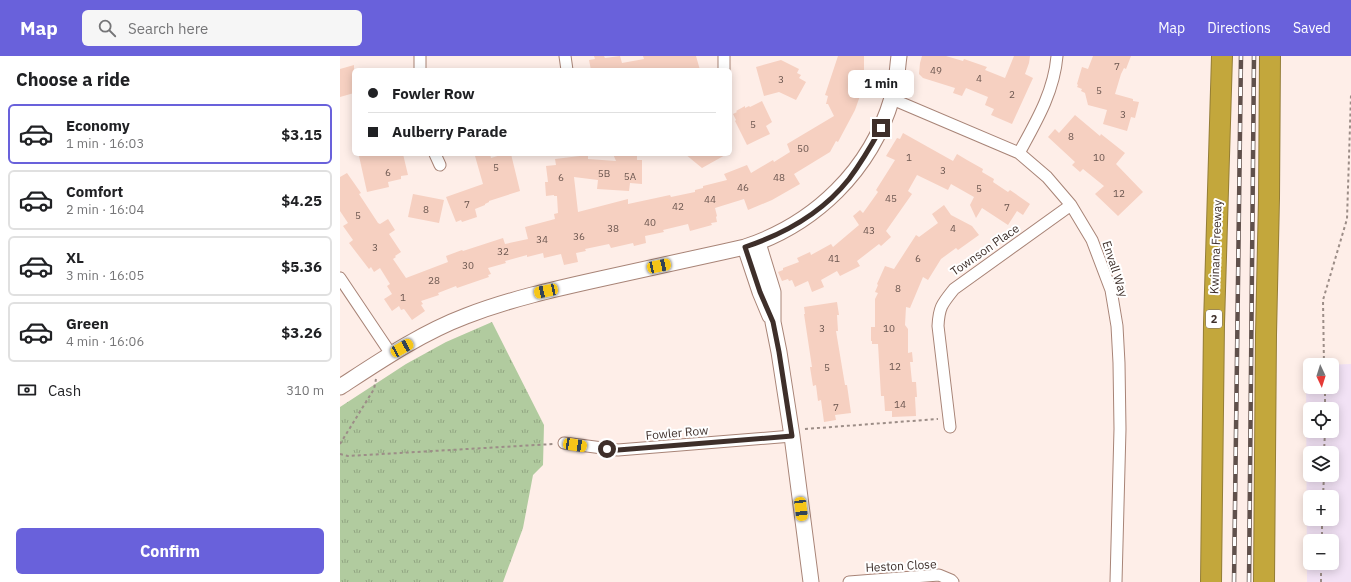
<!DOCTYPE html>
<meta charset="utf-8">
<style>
:root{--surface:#fff;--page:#f6f6f6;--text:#202124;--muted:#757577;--line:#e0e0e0;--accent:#6961db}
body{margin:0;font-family:"IBM Plex Sans",sans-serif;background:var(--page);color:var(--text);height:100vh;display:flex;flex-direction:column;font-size:15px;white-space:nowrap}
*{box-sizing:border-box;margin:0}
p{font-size:13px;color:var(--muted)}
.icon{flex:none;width:22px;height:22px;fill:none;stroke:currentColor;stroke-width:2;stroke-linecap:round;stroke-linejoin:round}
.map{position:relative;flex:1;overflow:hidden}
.side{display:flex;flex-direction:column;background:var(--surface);width:340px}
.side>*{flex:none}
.hud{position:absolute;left:12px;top:12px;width:380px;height:88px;border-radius:6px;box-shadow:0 2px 10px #0003;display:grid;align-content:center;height:88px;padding:0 16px;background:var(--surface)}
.needle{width:26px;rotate:176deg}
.buttons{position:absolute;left:963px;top:302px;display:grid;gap:8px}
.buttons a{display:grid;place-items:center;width:36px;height:36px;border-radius:6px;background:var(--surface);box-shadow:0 2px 10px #0003;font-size:20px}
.end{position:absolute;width:18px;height:18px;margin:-9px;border:5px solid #3e2f2a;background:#fff;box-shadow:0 0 0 2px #fff}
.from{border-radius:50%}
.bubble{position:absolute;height:28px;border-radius:6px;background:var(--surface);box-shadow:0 2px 10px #0003;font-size:13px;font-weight:700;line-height:28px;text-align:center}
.car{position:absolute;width:12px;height:24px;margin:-12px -6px;border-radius:5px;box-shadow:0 0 3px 1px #0007;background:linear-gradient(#f5c518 24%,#345 0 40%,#f5c518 0 76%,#345 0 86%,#f5c518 0)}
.hud b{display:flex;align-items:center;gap:14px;height:38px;font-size:15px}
.hud b+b{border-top:1px solid var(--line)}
.hud i{width:10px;height:10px;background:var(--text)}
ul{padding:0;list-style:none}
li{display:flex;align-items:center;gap:12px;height:60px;margin:0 8px 6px;padding:0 8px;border:2px solid var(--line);border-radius:6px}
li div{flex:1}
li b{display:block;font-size:15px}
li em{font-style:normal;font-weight:700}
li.selected{border-color:var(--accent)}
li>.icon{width:36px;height:36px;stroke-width:1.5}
h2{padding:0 16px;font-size:18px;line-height:48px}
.pay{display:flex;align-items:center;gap:10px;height:44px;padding:0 16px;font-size:15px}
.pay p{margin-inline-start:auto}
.cta{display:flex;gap:8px;margin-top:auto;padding:8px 16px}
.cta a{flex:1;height:46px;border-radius:6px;background:var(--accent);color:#fff;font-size:16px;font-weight:700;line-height:46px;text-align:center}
header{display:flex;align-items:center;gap:24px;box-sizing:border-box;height:56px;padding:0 20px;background:var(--accent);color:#fff}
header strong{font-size:19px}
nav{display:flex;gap:22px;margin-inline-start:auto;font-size:14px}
.search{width:280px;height:36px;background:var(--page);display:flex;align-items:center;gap:10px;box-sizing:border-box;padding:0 14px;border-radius:6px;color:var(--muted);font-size:15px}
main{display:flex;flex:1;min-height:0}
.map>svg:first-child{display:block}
.medical{fill:#f2e2f5;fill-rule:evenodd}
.park{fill:url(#park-tufts)}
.building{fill:#f6d0c1}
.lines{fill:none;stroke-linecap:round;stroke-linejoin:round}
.minor-casing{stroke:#a88477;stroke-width:13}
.secondary-casing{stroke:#a88477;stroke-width:17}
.motorway-casing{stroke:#947d36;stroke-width:22}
.path{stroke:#9c8d87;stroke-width:2;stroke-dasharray:3 3;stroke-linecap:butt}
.minor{stroke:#fff;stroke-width:11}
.secondary{stroke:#fff;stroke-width:15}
.motorway{stroke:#c3a73c;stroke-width:20}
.rail-casing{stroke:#60504b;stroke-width:4.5}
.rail{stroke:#fff;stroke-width:3;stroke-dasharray:9;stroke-linecap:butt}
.route{stroke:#3e2f2a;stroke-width:5}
.labels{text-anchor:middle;stroke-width:4;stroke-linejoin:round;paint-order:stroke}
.number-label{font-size:10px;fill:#6c5750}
.shield{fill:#fff;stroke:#786d6a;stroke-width:1}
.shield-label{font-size:11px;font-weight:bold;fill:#3e2f2a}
.street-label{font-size:12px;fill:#3e2f2a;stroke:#fff}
</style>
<header>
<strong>Map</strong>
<div class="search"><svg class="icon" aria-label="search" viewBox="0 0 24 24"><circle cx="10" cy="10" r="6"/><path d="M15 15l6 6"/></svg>Search here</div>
<nav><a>Map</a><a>Directions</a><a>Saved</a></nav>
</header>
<main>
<section class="side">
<h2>Choose a ride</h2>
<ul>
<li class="selected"><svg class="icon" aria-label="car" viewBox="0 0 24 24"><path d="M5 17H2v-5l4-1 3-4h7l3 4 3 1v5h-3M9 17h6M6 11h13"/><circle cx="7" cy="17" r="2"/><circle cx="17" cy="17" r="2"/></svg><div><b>Economy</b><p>1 min · 16:03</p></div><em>$3.15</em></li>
<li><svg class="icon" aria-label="car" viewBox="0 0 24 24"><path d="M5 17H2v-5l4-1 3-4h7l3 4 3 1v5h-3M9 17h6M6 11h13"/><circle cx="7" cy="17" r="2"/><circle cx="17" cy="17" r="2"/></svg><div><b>Comfort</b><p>2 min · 16:04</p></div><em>$4.25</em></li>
<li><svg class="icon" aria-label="car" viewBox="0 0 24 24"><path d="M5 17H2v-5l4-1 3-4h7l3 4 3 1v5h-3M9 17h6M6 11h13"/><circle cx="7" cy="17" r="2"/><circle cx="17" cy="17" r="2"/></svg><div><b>XL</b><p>3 min · 16:05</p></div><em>$5.36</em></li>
<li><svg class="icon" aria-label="car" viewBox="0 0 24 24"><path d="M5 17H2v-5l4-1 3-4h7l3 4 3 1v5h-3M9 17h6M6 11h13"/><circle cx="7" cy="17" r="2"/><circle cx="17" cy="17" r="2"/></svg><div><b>Green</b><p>4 min · 16:06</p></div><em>$3.26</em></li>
</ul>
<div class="pay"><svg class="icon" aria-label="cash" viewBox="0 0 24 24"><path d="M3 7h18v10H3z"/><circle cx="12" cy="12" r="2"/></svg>Cash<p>310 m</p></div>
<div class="cta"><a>Confirm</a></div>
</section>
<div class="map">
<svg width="1011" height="526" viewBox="0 0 1011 526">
<defs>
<pattern id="park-tufts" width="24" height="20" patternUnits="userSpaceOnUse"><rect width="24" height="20" fill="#b1cb9f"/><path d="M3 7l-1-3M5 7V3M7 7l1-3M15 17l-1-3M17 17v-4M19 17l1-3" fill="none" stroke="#91a582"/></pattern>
</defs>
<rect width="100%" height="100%" fill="#feeee8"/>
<!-- medical -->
<path class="medical" d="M1011,308V526H967L966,309H970V331H992V309H984ZM970,353H992V375H970ZM970,397H992V419H970ZM970,441H992V463H970ZM970,485H992V507H970Z"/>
<!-- park -->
<path class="park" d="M152,266L204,369L203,409L193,419L183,472L163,526H0V351L66,308L106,286Z"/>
<!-- building -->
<path class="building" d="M254,0H264L265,2L280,0L282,7L304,3L303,0H356L360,14H251L249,4L255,3Z
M498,0H524V19L523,24L528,25L524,38L521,37L515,54L498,86L496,85L490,96L454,118L460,128L432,144L408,154L404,143L375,152L377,160L376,161L377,166L371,167L372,169L350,175L348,168L323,174L324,176L305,180L306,187L294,190L293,187L271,192L269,188L245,193L246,195L236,197L238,206L224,209L221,198L204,202L203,197L187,201V199L165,205L166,207L148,212L151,218L148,219L149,221L117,232L116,230L98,237L99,239L81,245L83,248L81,249L85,255L72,264L64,253L61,254L59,250L52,255L44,243L52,238L47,230L50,228L40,212L34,216L31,211L29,213L9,187L13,184L3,170L8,167L0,155V121L7,117L21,137L19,138L38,167L40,168L48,163L55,174L49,178L61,196L55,200L56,201L53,203L66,222L108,206L106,200L122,194L123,195L163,182L165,188L188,183L185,171L215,163L214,158L218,157L217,140H214V139L206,140L205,126H208L206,110L216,109L215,103L248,99V103L276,105L273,98H297V104H302V128L290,127L289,135L257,133L258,124L234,121L238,156L288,143V148L330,139L331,141L355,136V134L363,132V130L387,124L384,118L407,109L411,117L433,104L434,106L450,96L447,88L494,60L488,48H486L488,40L485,39Z
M582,0H606L623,5L624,3L647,11L645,14L665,22L674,0H690L689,7L685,18L693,22L672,68L651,59L654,53L645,49L648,41L626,32L622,40L613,37L615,32L583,22L579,18L580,7Z
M753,0H791L786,13L784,12L781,18L775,38L793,43V45L799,46L795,62L791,61L787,75L763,68L767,54L748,49L745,37L741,35L742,33L737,31L738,29L737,28L742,11L748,13Z
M441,4L459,13L457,17L461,19L459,22L466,26L456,44L439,36L424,40L416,11Z
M14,9V37L0,41V13Z
M422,45L432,66L426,70L430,78L407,89L395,65L396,64L393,58L397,56L396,55L405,50V52L409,50L410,51Z
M735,59L760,80L761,78L785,97L776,108L803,136L778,160L755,138L764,130L743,113L740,116L732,109L735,106L708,81L715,73L719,77Z
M563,77L613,105L617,98L627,104L643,113L642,116L654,123L653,126L668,136L670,134L690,148L683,159L677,155L668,169L642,152L636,162L630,149L634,141L611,128L608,134L577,119L568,135L572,138L546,175L551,181L541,190L539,188L517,205L520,210L500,220L497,215L481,224L484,231L472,236L468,225L455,231L452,224L449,225L448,223L442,225L438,216L443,214V212L459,206L457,202L470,196L471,199L491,188L493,191L519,169L513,160L520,154L523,157L538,136L536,134L555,104L546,100L557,82L560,83Z
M28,98H63L68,119L61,120V123L48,126L49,131L27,136L19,100Z
M143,98H150L151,102L164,98H171L180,135L149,145V146L145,148V149L135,153L137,161L122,166L121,164L116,166L106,141L143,128L135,100Z
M345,98H387L362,112Z
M73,138L104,144L99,167L68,161Z
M604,149L611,159L632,170L639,179L618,194L616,192L601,203L588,224L583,221L570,252L566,251L565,269L568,273V297L572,296L573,306H570L572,326H576L577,341H575L576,360L552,361V355H545L544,340H541L538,288H532V285H531V271H535V243L538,237L535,236L538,229L537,228L545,210L554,213L576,179L579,181L598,167L592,158Z
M497,246L499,259H497L498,275H496L505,329H507L511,357L495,359L496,364L484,366L481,344L478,345L476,329L473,330L470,311H472L464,258H465L464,251Z"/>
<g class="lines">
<!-- minor casing -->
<g class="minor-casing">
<path id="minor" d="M80,0V14
M225,0L227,14
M384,14V0
M552,43L679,97L707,121L731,149L752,184L771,234L777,270L779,307L780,373L776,526
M679,97C696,66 714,36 717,0
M95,98L100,109
M0,222L51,298
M610,371L598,270C599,251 602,248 614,233L731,149
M224,387L278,394L452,380
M509,526L599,519L611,524L613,526"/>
</g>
<!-- secondary casing -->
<g class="secondary-casing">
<path id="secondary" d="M418,187L433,236V266L439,296L452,380L471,526
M405,191L420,236L430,260
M0,331C40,305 81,277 126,260C170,243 215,233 260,223C309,212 357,202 405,191C475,168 531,114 552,42C557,29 557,14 559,0"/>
</g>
<!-- motorway casing -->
<g class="motorway-casing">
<path id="motorway" d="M871,526L874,268L882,0
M924,526L926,279L929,142L930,0"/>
</g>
<!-- path -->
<path class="path" d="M984,309L983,244L1007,163L1011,39
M985,331V353
M465,373L598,363
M0,388L34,333L36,323
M984,397L985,375
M0,398L8,400L213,388
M983,441L984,419
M982,485V463
M981,526V507"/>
<!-- minor -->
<use href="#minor" class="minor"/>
<!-- secondary -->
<use href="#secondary" class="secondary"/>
<!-- motorway -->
<use href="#motorway" class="motorway"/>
<!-- rail casing -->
<g class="rail-casing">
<path id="rail" d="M894,526L901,0
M909,526L914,0"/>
</g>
<!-- rail -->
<use href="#rail" class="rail"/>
</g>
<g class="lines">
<!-- route -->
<path class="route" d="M267,393L278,394L452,380L439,296L433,266L420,236L405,191C444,178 483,156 509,123C521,107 531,90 541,72"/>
</g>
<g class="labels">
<!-- number labels -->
<g class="number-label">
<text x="777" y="14">7</text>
<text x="596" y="18">49</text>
<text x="639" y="26">4</text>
<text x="441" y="27">3</text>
<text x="759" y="38">5</text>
<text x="672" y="42">2</text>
<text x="783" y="62">3</text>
<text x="413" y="72">5</text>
<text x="731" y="84">8</text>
<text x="463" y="96">50</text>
<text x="569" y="105">1</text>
<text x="759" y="105">10</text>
<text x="156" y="115">5</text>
<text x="603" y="118">3</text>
<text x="48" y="120">6</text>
<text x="264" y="121">5B</text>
<text x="290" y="124">5A</text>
<text x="221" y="125">6</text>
<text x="439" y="125">48</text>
<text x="403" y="135">46</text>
<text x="639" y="136">5</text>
<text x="779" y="141">12</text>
<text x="551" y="146">45</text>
<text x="370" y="147">44</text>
<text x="127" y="152">7</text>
<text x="338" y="154">42</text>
<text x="667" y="155">7</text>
<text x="86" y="157">8</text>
<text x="18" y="163">5</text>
<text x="310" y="170">40</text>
<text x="273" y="176">38</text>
<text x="613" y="176">4</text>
<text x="529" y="178">43</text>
<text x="239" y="184">36</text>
<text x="202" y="187">34</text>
<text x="35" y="195">3</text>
<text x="163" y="199">32</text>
<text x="494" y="206">41</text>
<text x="578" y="206">6</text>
<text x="128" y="213">30</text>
<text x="94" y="228">28</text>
<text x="558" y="236">8</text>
<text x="63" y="245">1</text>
<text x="482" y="276">3</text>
<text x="549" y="276">10</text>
<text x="555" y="314">12</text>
<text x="487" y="315">5</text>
<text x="560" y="352">14</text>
<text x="496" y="355">7</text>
</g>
<!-- shield labels -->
<rect class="shield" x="866" y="254" width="16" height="18" rx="3"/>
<g class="shield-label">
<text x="874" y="267">2</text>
</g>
<!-- street labels -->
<g class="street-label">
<text transform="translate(876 191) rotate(-88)" y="4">Kwinana Freeway</text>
<text transform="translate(645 194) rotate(-35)" y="4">Townson Place</text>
<text transform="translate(775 213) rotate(72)" y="4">Envall Way</text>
<text transform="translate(337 377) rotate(-5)" y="4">Fowler Row</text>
<text transform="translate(561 510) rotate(-3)" y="4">Heston Close</text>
</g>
</g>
</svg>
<div class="buttons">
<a><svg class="needle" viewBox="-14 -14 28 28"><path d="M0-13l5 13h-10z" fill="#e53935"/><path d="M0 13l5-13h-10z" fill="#757577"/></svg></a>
<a><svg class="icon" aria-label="locate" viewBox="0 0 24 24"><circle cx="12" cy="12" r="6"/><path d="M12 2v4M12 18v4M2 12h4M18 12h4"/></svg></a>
<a><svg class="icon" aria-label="layers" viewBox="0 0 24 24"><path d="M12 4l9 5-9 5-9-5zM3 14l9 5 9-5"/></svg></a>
<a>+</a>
<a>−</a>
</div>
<i class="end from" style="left:267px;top:393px"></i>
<i class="end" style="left:541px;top:72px"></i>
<div class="bubble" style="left:508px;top:14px;width:66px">1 min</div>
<i class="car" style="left:319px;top:210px;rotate:78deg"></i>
<i class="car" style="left:206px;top:235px;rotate:258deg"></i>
<i class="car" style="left:62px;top:292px;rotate:61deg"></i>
<i class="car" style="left:235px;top:389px;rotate:99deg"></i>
<i class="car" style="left:461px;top:453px;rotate:173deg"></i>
<div class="hud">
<b><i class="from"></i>Fowler Row</b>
<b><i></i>Aulberry Parade</b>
</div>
</div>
</main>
